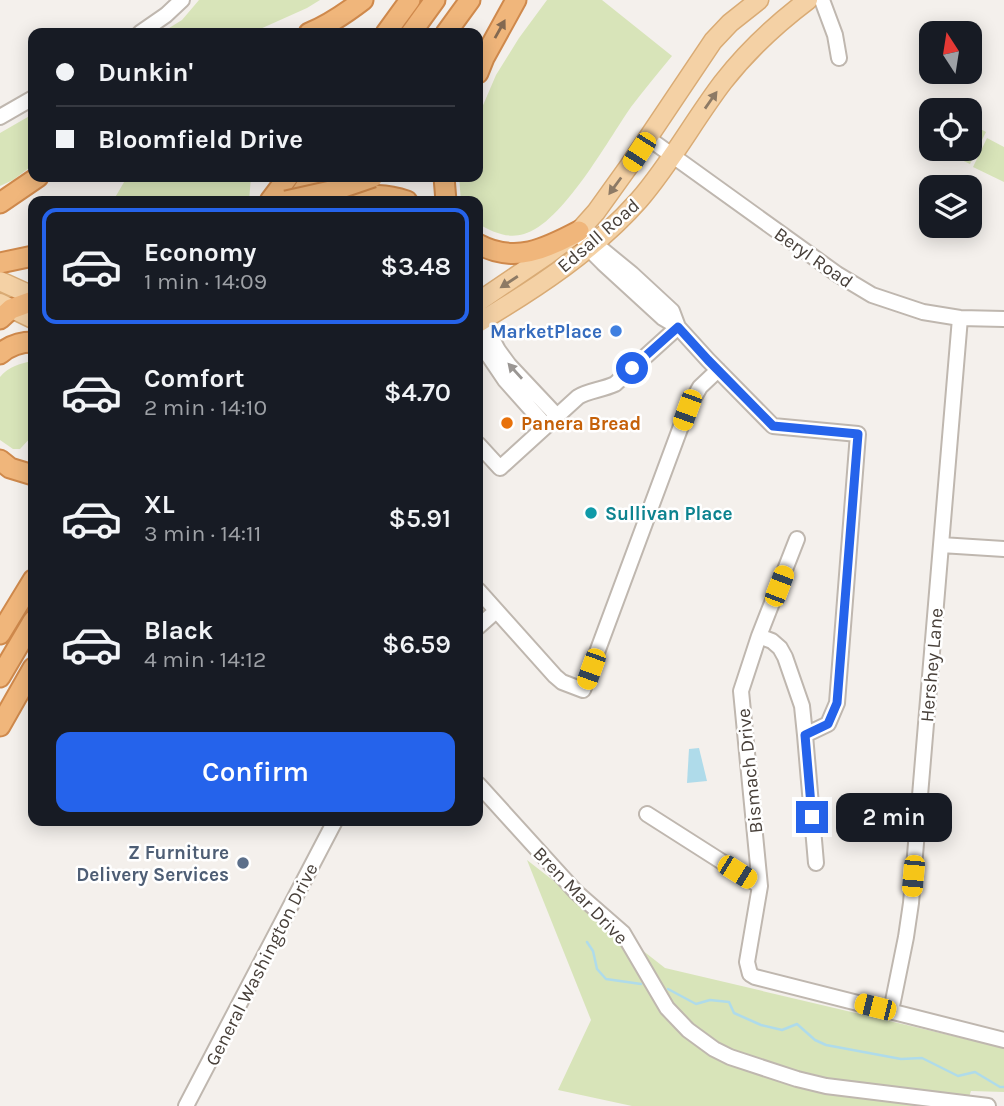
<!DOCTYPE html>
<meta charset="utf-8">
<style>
:root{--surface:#171b24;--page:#20242c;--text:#f1f3f6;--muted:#9ea1a6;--line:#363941;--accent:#2563eb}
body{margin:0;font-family:Karla,sans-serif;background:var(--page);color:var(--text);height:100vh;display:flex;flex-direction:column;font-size:26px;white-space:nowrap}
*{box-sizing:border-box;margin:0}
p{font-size:23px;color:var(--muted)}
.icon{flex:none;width:38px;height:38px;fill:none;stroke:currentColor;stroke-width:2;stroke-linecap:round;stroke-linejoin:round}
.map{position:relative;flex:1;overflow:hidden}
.details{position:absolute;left:28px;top:196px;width:455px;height:630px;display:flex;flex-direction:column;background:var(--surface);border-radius:14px;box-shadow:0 4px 18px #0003}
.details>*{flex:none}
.top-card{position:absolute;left:28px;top:28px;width:455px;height:154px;border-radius:14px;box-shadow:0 4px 18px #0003;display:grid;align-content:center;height:154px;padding:0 28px;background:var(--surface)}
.needle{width:46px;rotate:348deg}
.buttons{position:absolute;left:919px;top:21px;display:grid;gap:14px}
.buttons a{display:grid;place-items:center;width:63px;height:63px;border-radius:14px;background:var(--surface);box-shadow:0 4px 18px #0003;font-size:35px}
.end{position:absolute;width:32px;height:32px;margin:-16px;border:9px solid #2563eb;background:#fff;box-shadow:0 0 0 4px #fff}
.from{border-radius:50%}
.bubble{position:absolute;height:49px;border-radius:14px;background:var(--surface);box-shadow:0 4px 18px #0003;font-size:23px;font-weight:600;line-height:49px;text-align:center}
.car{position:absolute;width:21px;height:42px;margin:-21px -10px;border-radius:9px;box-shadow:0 0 5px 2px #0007;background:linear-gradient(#f5c518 24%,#345 0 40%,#f5c518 0 76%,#345 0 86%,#f5c518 0)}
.top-card b{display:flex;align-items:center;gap:24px;height:66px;font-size:26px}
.top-card b+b{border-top:2px solid var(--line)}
.top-card i{width:18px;height:18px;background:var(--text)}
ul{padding:12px 0 0;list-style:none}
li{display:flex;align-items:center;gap:21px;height:116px;margin:0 14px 10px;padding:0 14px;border:4px solid transparent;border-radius:14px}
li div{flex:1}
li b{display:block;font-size:26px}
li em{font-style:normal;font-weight:600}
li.on{border-color:var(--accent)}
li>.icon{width:63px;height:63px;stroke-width:1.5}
.cta{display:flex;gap:14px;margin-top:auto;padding:14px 28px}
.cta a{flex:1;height:80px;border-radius:14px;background:var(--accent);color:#fff;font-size:28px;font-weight:600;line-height:80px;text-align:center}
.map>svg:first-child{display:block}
.green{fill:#d8e4b9}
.water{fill:#afdbea}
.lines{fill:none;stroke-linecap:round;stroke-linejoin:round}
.stream{stroke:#afdbea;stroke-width:2.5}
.minor-casing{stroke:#bfb7af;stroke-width:18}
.major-casing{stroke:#d9ab75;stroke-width:21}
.highway-casing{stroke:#cf894c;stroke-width:23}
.minor{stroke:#fff;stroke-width:14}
.major{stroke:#f4d1a5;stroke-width:18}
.highway{stroke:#f0b67b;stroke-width:19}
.highway-bridge-casing{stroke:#cf894c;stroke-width:23;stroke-linecap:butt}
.highway-bridge{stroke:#f0b67b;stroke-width:19}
.oneway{fill:#836951}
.oneway2{fill:#8d7a65}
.oneway3{fill:#9a9693}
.route{stroke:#2563eb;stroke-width:9}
.shop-dot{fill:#3f7fe0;stroke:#fff;stroke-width:2.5}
.food-dot{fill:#e8710a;stroke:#fff;stroke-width:2.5}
.culture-dot{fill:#0f9aa8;stroke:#fff;stroke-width:2.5}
.service-dot{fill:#5c6f8a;stroke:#fff;stroke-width:2.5}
.labels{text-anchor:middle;stroke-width:5;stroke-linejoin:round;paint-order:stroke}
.street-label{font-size:19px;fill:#48403a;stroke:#fff}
.shop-label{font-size:19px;font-weight:bold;fill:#366cbe;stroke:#fff;text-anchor:end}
.food-label{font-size:19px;font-weight:bold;fill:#c56008;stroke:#fff;text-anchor:start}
.culture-label{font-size:19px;font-weight:bold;fill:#0d838f;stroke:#fff;text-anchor:start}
.service-label{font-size:19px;font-weight:bold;fill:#4e5e75;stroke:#fff;text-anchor:end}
</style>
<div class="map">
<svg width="1004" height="1106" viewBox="0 0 1004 1106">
<rect width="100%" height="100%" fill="#f4f0ec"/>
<!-- green -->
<path class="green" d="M199,0H320L307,8L251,33H161L182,20Z
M547,0H602L672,56C658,73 644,90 631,107C608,140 562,224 524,234C507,239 493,232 478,224V201H461L459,177H478V117L496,75L519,38Z
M33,114V165L13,180L0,186V133Z
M970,123L986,132L970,164L939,149H970Z
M987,138L1004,147V182L973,167Z
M127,177H251L249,201H113Z
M33,361V435L20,449H13L0,440V377C8,367 21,363 33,361Z
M527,860L665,968L1004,1048V1092L971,1091L966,1106H632L558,1090L591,1020Z"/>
<!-- water -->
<path class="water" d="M699,748L707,781L687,783L689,749Z"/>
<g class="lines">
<!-- stream -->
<path class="stream" d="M587,942L593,951L597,969L606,979L641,984
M668,989L696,1004L710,1000L729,1002L734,1013L761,1025L782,1030L797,1024L815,1040L826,1045L901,1059L922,1058L958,1076L975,1072L1000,1087H1004"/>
<!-- minor casing -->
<g class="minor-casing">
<path id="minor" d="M822,0L835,35L839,58
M140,33L166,15L182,0
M0,117L33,98
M648,138L837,274L872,295L923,312L960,318L1004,319
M583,239L588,248L603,263L663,318L678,327L708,360L773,426L858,434L837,703L828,724L805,735L816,863
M599,247L632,274L672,311L678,327
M482,320L498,350L509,365L557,416
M478,340L505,380L546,426
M478,444L500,468L578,397C587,391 602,390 615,384L678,327
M941,545L1004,549
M478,590L555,676L562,682L583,690L687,410L700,387L718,370
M478,627L496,611
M759,636L772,641L780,648L785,657L802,706L805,735
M478,784L576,892L623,933L667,1008L688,1030L714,1049L730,1057L797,1079L826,1086L988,1106
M647,814L760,886L747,962L750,974L755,977L1004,1040
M760,886L741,691L759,636L797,539
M891,1011L906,937L911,903L960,318
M186,1106L335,821"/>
</g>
<!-- major casing -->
<g class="major-casing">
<path id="major" d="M0,281L33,296
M478,302L547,255L579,231L596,212L629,166L713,41L730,23L759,0
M0,303L33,319
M478,323C535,289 595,250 639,200C671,163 694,120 723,82C748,50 776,24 808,0"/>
</g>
<!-- highway casing -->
<g class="highway-casing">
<path id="highway" d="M309,33C329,25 346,13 363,0
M386,33L410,0
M411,33L435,0
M446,33L470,0
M478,73L484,58L516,0
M444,177L446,201
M270,201L288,177
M296,201L312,177
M350,201C370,193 387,194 407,201
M0,203L38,177
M478,244C515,264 545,249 579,231
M0,263L33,256
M0,319L11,309L33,301
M0,354C10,345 20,342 33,342
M0,460L10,468L33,475
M0,634L33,580
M0,677L33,621
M0,726L33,668"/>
</g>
<!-- minor -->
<use href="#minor" class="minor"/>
<!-- major -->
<use href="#major" class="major"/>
<!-- highway -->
<use href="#highway" class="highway"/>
<!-- highway-bridge casing -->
<g class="highway-bridge-casing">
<path id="highway-bridge" d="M286,201L335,190L373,177"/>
</g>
<!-- highway-bridge -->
<use href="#highway-bridge" class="highway-bridge"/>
</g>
<!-- one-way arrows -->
<defs><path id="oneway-solid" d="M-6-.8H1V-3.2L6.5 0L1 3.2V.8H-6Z" transform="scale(1.75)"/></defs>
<use class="oneway" href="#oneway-solid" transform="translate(500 29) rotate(-61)"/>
<g class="oneway2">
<use href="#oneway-solid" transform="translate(711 100) rotate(-55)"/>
<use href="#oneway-solid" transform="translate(615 186) rotate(126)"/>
<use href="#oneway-solid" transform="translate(509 282) rotate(147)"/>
</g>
<use class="oneway3" href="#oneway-solid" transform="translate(515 371) rotate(-132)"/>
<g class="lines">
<!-- route -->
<path class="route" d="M632,368L678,327L708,360L773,426L858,434L837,703L828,724L805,735L812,817"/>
</g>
<!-- markers -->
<circle class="shop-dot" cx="616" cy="331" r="7"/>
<circle class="food-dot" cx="507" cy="423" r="7"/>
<circle class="culture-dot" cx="591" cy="513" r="7"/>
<circle class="service-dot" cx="243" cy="863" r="7"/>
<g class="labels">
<!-- street labels -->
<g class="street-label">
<text transform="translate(598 235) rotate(-41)" y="7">Edsall Road</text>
<text transform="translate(814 257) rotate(35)" y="7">Beryl Road</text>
<text transform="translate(931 665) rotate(-85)" y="7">Hershey Lane</text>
<text transform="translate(749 771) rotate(-96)" y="7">Bismach Drive</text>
<text transform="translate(581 895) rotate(46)" y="7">Bren Mar Drive</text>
<text transform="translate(261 964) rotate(-63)" y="7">General Washington Drive</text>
</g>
<!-- shop labels -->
<g class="shop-label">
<text x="602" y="338">MarketPlace</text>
</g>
<!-- food labels -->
<g class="food-label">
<text x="521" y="430">Panera Bread</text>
</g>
<!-- culture labels -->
<g class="culture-label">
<text x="605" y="520">Sullivan Place</text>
</g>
<!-- service labels -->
<g class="service-label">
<text x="229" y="859">Z Furniture<tspan x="229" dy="22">Delivery Services</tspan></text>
</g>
</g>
</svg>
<div class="buttons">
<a><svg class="needle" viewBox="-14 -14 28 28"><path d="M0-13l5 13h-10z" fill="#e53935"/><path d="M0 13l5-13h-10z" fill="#9ea1a6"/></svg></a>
<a><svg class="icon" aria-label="locate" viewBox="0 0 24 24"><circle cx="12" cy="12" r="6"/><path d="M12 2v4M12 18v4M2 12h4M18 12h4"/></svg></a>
<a><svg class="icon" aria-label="layers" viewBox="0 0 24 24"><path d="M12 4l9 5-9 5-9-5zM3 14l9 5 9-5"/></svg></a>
</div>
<i class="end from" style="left:632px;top:368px"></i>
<i class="end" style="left:812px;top:817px"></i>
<div class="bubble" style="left:836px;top:793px;width:116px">2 min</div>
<i class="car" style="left:639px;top:152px;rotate:213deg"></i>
<i class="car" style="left:687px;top:410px;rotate:200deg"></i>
<i class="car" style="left:779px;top:586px;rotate:21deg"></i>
<i class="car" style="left:591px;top:669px;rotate:200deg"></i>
<i class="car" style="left:737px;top:872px;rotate:122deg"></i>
<i class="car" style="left:913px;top:876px;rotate:185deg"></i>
<i class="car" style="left:875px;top:1007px;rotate:284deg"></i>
<div class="top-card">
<b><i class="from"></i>Dunkin'</b>
<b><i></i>Bloomfield Drive</b>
</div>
<section class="details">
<ul>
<li class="on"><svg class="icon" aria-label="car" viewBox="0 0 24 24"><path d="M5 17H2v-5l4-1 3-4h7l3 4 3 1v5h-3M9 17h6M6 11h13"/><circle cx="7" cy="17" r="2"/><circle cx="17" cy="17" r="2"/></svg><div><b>Economy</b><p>1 min · 14:09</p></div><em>$3.48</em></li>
<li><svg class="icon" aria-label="car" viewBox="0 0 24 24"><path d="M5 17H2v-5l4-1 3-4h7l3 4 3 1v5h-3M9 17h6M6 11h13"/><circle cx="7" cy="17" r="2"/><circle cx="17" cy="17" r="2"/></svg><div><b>Comfort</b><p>2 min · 14:10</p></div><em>$4.70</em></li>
<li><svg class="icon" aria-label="car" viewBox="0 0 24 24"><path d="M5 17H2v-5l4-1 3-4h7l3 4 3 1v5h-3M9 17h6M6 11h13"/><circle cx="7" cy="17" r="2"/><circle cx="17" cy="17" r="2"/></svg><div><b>XL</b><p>3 min · 14:11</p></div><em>$5.91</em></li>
<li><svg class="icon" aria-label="car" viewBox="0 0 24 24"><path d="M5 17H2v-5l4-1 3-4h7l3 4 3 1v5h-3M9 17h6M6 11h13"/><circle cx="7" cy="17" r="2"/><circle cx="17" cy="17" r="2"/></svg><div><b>Black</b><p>4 min · 14:12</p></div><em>$6.59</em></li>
</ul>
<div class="cta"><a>Confirm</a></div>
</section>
</div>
